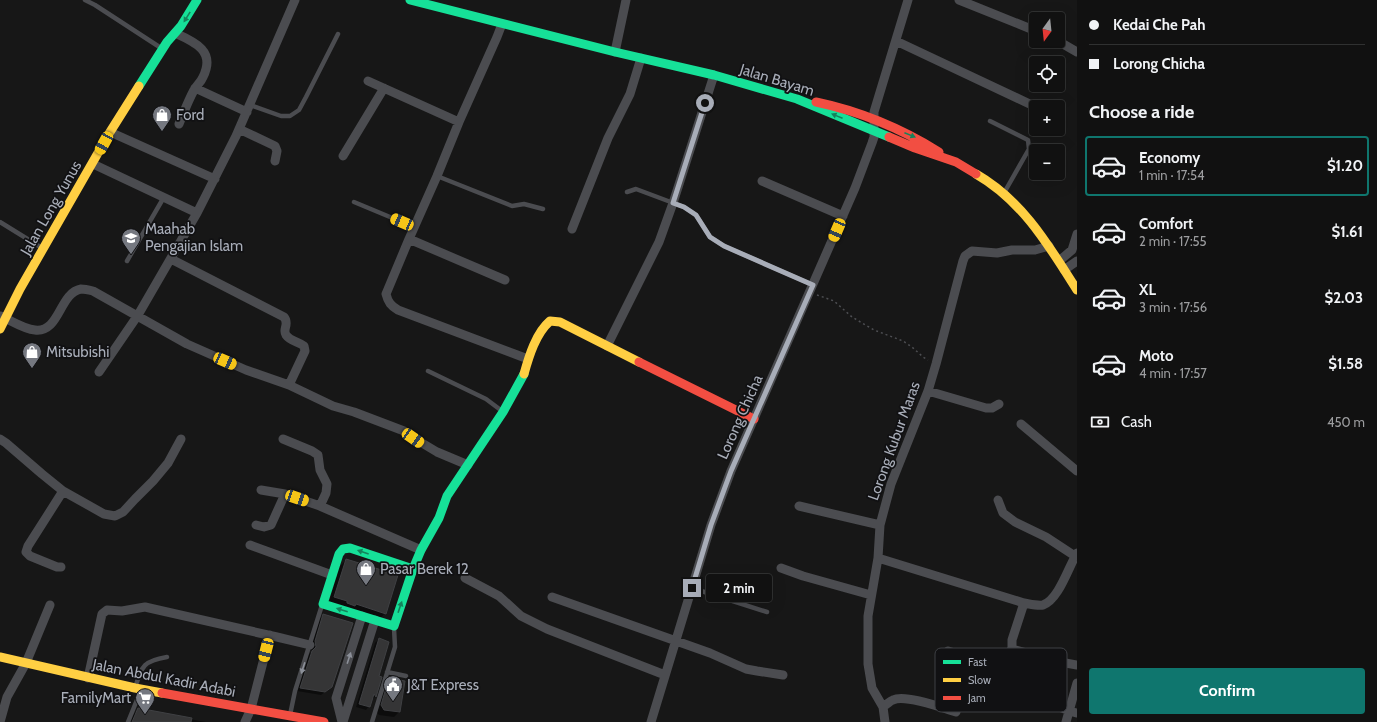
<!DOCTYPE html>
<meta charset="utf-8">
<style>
:root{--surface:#111;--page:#1e1f1f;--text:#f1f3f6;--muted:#9c9d9f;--line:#303131;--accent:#0f766e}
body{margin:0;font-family:Cabin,sans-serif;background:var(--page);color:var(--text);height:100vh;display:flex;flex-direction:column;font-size:15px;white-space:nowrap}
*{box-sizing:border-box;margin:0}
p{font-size:13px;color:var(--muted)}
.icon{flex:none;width:22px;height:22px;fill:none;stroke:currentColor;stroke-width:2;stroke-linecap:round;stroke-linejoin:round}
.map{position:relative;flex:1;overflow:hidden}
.sheet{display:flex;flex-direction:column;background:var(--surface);width:300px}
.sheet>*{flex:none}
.banner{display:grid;align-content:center;height:88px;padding:0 12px;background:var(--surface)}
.needle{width:26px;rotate:195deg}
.buttons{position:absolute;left:1029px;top:12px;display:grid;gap:8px}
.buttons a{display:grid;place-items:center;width:36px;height:36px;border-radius:4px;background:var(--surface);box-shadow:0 4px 16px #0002,0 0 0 1px var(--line);font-size:20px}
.end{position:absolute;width:18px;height:18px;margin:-9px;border:5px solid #a8adb8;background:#111;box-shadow:0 0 0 2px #111}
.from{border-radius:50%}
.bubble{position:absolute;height:28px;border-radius:4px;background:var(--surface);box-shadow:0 4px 16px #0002,0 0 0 1px var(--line);font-size:13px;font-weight:800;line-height:28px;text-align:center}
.car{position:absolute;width:12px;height:24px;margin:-12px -6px;border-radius:5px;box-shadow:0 0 3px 1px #0007;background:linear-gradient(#f5c518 24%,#345 0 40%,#f5c518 0 76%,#345 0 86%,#f5c518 0)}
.banner b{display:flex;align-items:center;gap:14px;height:38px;font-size:15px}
.banner b+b{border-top:1px solid var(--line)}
.banner i{width:10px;height:10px;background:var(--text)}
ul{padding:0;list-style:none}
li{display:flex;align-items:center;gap:12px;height:60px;margin:0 8px 6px;padding:0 4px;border:2px solid transparent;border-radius:4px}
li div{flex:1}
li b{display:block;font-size:15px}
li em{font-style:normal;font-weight:800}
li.selected{border-color:var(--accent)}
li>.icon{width:36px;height:36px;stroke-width:1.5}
h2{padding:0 12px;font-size:18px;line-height:48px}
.pay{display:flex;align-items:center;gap:10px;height:44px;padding:0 12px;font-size:15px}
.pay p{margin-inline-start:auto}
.button{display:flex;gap:8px;margin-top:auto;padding:8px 12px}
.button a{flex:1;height:46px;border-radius:4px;background:var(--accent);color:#fff;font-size:16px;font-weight:800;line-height:46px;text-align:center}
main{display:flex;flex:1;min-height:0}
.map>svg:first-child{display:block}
.shadow{fill:#0007}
.building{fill:#353536;stroke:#3f4043}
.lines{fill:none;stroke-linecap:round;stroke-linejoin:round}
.path{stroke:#4d4e52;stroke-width:1.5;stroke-dasharray:2 3;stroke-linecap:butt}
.lane{stroke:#4b4c50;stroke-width:4.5}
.street{stroke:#4b4c50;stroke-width:9}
.fast{stroke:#16e098;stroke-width:9}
.slow{stroke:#ffcf43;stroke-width:9}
.jam{stroke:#f24e42;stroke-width:9}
.oneway{fill:#14835c}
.oneway2{fill:#8c9099}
.route{stroke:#a8adb8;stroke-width:5}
.labels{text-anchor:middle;stroke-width:3.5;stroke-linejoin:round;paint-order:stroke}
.street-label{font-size:15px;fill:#a8adb8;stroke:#111113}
.poi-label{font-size:15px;fill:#a8adb8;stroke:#111113;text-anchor:start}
.key{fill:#111113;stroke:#3e4045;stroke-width:1}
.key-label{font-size:11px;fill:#a8adb8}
</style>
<main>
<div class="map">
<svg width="1077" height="722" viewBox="0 0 1077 722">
<rect width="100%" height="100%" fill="#171717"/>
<!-- shadow -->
<path class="shadow" d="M346,560L385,613L380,619L329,602L340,566Z
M324,615L331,687L321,695L297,691L308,655L313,651L311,645L320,618Z
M379,639L378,677L381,678L375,697L371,700L369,706L366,710L356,707L375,643Z
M390,679L399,712L394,717L379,715L376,711L384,685Z
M138,710L206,722H130L133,715Z"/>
<!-- building -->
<path class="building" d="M346,559L398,575L386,614L356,604L355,606L347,603V601L334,597Z
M323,614L353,623L332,687L325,692L300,688L312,651L316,647L315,641Z
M379,638L389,642L379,676L382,677L376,697L374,694L370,707L359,704Z
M389,678L405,681L400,712L384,710L381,705Z
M138,708L192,718L191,722H132Z"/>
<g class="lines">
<!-- path -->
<path class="path" d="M817,295L834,301L852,317L874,330L903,341L912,347L923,357L928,360"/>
<!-- lane -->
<path class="lane" d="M85,0L95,5L161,48
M250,105L281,116H290L299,110L306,97L338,34
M990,121L1028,140L1029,149L1004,193
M437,176L512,206L524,204L543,209
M627,192L636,189L684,207L696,215L710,237L724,246L813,285
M354,202L414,227
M0,222L42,248
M127,261L164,197
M428,371L486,399L502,411
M692,588L767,612
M387,672L406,676
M135,688C142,666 143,661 167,657
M290,715L295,691L322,605
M128,722L141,690
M372,722L395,647L394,628"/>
<!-- street -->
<path class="street" d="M959,0L1036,31
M502,24L497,37L459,122L437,176L409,239L386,294C388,302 391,306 398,310L528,359
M175,33C195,42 216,51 203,77C201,82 197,85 194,90C188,101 184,112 179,124
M896,41L1036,107
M1058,41L1077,52
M615,52L626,0
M368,81L459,122
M195,88L247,112
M239,129L275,146L277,151L275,161
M110,132L215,179
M343,156L384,88
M93,164L197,213
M762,181L843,216
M572,229L608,138L630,94L641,58
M409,239L505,280
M171,259L284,317C290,324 282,329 286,335C290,341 299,342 304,346L305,351L289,385
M1059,261L1072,250L1077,234
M1064,270L1077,261
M1,316C12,321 24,329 35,330C60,333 59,293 81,289C85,289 89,290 93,291L187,344L246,370L289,385L333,406L354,412L404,431L422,443L437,452L468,465
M607,346L659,242L673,203L714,75
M99,372L138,315L197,213L236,136L295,0
M928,391L986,408H992L999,404
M1021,424L1077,471
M0,439L6,443L42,474L63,491L104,514L115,516L123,512L135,499L153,481L168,463L181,439
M283,439L312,451L318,455L320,470L327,484L326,493L320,506
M261,490L285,494
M998,500L1003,513L1015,522L1046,537L1075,556
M799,506L880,525
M256,525L264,527L271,525L285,494L320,506L421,550
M250,545L332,575
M878,558L1024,603C1030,604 1038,606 1043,605C1059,599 1068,568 1077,553
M61,567H57L30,556L26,552L28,546L63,491
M781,568L803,576L871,595
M465,578L499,596L521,616L547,629L665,675
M552,597L710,653L746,669L757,671L783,675
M1012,649L1060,662L1077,665
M948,651L1000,667
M88,678L102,614L107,610L122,611L145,607L277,637L310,645
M982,686C1003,689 1023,693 1043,700C1054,704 1065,711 1077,713
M1002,689C998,672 1000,661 1012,649V640L1024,603
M883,707C886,705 890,701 893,700C905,694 943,708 956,712
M0,722L7,697L26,663L50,605
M245,722L251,709L270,635
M342,722L336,698L362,616
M343,722L375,620
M651,722L711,525L731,471L855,188L872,143L874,137V112L908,0
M885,722L883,707L872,688L868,664V616L878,558L880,525L891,484L928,391L936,364L963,261L965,256L972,251L997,253L1012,250H1035L1049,246
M1066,722L1077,683"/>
<!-- fast -->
<path class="fast" d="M410,0L615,52L714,75L797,99L889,137
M139,86L167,42L181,26L197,0
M413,569L350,548L343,549L339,554L323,604L394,626L413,569L421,550L439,518L447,496L503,412L524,374"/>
<!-- slow -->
<path class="slow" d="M976,174C1023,201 1049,246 1077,290
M0,329L20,289L110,132L139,86
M524,374C529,356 536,333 550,321L560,322L639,362
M0,657L135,688L162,693"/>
<!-- jam -->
<path class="jam" d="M816,102C859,111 902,129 939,152
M889,137L915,148L956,162L976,174
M639,362L754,419
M162,693L324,722"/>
</g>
<!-- one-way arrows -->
<defs><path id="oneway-solid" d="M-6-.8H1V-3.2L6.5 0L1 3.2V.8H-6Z"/></defs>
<g class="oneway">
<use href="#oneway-solid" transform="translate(187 17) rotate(122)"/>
<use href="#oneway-solid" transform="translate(837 116) rotate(-158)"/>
<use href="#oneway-solid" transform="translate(910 135) rotate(22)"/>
<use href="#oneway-solid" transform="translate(363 552) rotate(-161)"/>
<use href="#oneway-solid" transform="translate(400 607) rotate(-71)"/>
<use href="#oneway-solid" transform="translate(342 610) rotate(-163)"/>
</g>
<g class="oneway2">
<use href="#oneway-solid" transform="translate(349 658) rotate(-72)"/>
<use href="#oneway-solid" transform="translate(303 668) rotate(108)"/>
</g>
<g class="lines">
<!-- route -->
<path class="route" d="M692,588L711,525L731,471L813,285L724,246L710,237L696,215L684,207L673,203L705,103"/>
</g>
<!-- icons -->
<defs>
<g id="shop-pin" transform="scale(1)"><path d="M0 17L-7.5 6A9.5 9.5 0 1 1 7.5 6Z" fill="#757880" stroke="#111113"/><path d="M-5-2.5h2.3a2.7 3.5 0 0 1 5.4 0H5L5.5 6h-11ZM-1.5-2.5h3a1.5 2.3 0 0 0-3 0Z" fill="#fff"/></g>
<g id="school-pin" transform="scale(1)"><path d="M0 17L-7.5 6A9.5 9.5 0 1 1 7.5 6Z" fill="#757880" stroke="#111113"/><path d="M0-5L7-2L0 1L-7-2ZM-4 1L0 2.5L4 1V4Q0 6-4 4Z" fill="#fff"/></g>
<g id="civic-pin" transform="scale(1)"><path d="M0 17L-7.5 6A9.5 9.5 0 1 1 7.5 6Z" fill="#757880" stroke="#111113"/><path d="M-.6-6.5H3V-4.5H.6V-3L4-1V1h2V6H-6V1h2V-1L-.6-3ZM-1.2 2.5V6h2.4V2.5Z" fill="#fff"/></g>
<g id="supermarket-pin" transform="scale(1)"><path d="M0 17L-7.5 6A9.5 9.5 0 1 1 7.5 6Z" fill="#757880" stroke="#111113"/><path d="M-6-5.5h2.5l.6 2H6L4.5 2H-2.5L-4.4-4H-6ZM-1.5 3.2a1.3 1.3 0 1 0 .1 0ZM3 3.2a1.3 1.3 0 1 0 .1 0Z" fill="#fff"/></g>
</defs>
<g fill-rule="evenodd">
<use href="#shop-pin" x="162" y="115"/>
<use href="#school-pin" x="131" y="238"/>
<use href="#shop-pin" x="32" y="352"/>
<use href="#shop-pin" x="366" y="569"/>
<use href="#civic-pin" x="393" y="685"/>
<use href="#supermarket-pin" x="145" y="698"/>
</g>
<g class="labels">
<!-- street labels -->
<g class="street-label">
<text transform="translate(777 80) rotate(17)" y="5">Jalan Bayam</text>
<text transform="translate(51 208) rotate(-60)" y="5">Jalan Long Yunus</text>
<text transform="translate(740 417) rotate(-66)" y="5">Lorong Chicha</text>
<text transform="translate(894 441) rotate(-70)" y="5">Lorong Kubur Maras</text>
<text transform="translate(164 678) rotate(11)" y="5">Jalan Abdul Kadir Adabi</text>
</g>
<!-- poi labels -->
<g class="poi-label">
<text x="176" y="120">Ford</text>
<text x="145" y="234">Maahab<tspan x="145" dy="17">Pengajian Islam</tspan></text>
<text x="46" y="357">Mitsubishi</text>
<text x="380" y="574">Pasar Berek 12</text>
<text x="407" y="690">J&amp;T Express</text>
<text x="131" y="703" text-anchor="end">FamilyMart</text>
</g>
</g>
<!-- legend -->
<rect x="935" y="648" width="132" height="64" rx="6" class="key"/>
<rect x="943" y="660" width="18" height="4" fill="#16e098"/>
<rect x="943" y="678" width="18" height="4" fill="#ffcf43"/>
<rect x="943" y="696" width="18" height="4" fill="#f24e42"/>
<g class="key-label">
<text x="968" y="666">Fast</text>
<text x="968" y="684">Slow</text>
<text x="968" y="702">Jam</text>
</g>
</svg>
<div class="buttons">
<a><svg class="needle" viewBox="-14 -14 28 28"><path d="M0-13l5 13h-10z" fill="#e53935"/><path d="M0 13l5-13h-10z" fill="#9c9d9f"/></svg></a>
<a><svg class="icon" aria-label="locate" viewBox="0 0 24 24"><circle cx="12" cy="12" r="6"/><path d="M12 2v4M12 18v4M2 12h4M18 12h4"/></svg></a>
<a>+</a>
<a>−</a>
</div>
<i class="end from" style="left:705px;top:103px"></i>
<i class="end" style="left:692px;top:588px"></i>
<div class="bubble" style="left:706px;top:574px;width:66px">2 min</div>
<i class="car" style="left:104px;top:143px;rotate:209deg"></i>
<i class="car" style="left:402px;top:222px;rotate:293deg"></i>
<i class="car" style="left:837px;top:230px;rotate:203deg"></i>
<i class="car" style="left:225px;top:361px;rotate:114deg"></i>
<i class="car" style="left:413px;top:438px;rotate:124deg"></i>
<i class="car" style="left:297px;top:498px;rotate:109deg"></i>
<i class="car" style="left:266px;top:650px;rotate:194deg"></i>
</div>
<section class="sheet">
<div class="banner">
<b><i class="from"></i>Kedai Che Pah</b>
<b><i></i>Lorong Chicha</b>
</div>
<h2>Choose a ride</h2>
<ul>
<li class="selected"><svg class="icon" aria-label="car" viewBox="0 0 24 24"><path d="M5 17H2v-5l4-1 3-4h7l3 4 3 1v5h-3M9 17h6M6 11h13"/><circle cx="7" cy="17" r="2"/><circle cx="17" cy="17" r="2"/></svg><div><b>Economy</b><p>1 min · 17:54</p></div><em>$1.20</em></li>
<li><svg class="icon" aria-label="car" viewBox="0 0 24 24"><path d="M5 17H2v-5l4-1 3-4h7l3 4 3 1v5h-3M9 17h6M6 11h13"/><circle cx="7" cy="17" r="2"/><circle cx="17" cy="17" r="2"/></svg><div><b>Comfort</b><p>2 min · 17:55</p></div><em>$1.61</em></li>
<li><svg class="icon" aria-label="car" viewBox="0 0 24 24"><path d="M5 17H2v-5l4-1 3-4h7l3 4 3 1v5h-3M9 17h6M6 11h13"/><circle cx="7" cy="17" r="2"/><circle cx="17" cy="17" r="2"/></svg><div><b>XL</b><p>3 min · 17:56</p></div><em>$2.03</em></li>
<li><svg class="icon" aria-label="car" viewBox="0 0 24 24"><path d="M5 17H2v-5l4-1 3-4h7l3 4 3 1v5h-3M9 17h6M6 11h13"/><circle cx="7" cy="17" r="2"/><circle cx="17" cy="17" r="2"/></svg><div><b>Moto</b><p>4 min · 17:57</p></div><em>$1.58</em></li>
</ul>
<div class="pay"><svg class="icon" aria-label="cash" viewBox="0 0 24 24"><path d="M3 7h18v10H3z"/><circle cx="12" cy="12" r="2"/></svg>Cash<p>450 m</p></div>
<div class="button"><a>Confirm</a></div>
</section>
</main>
